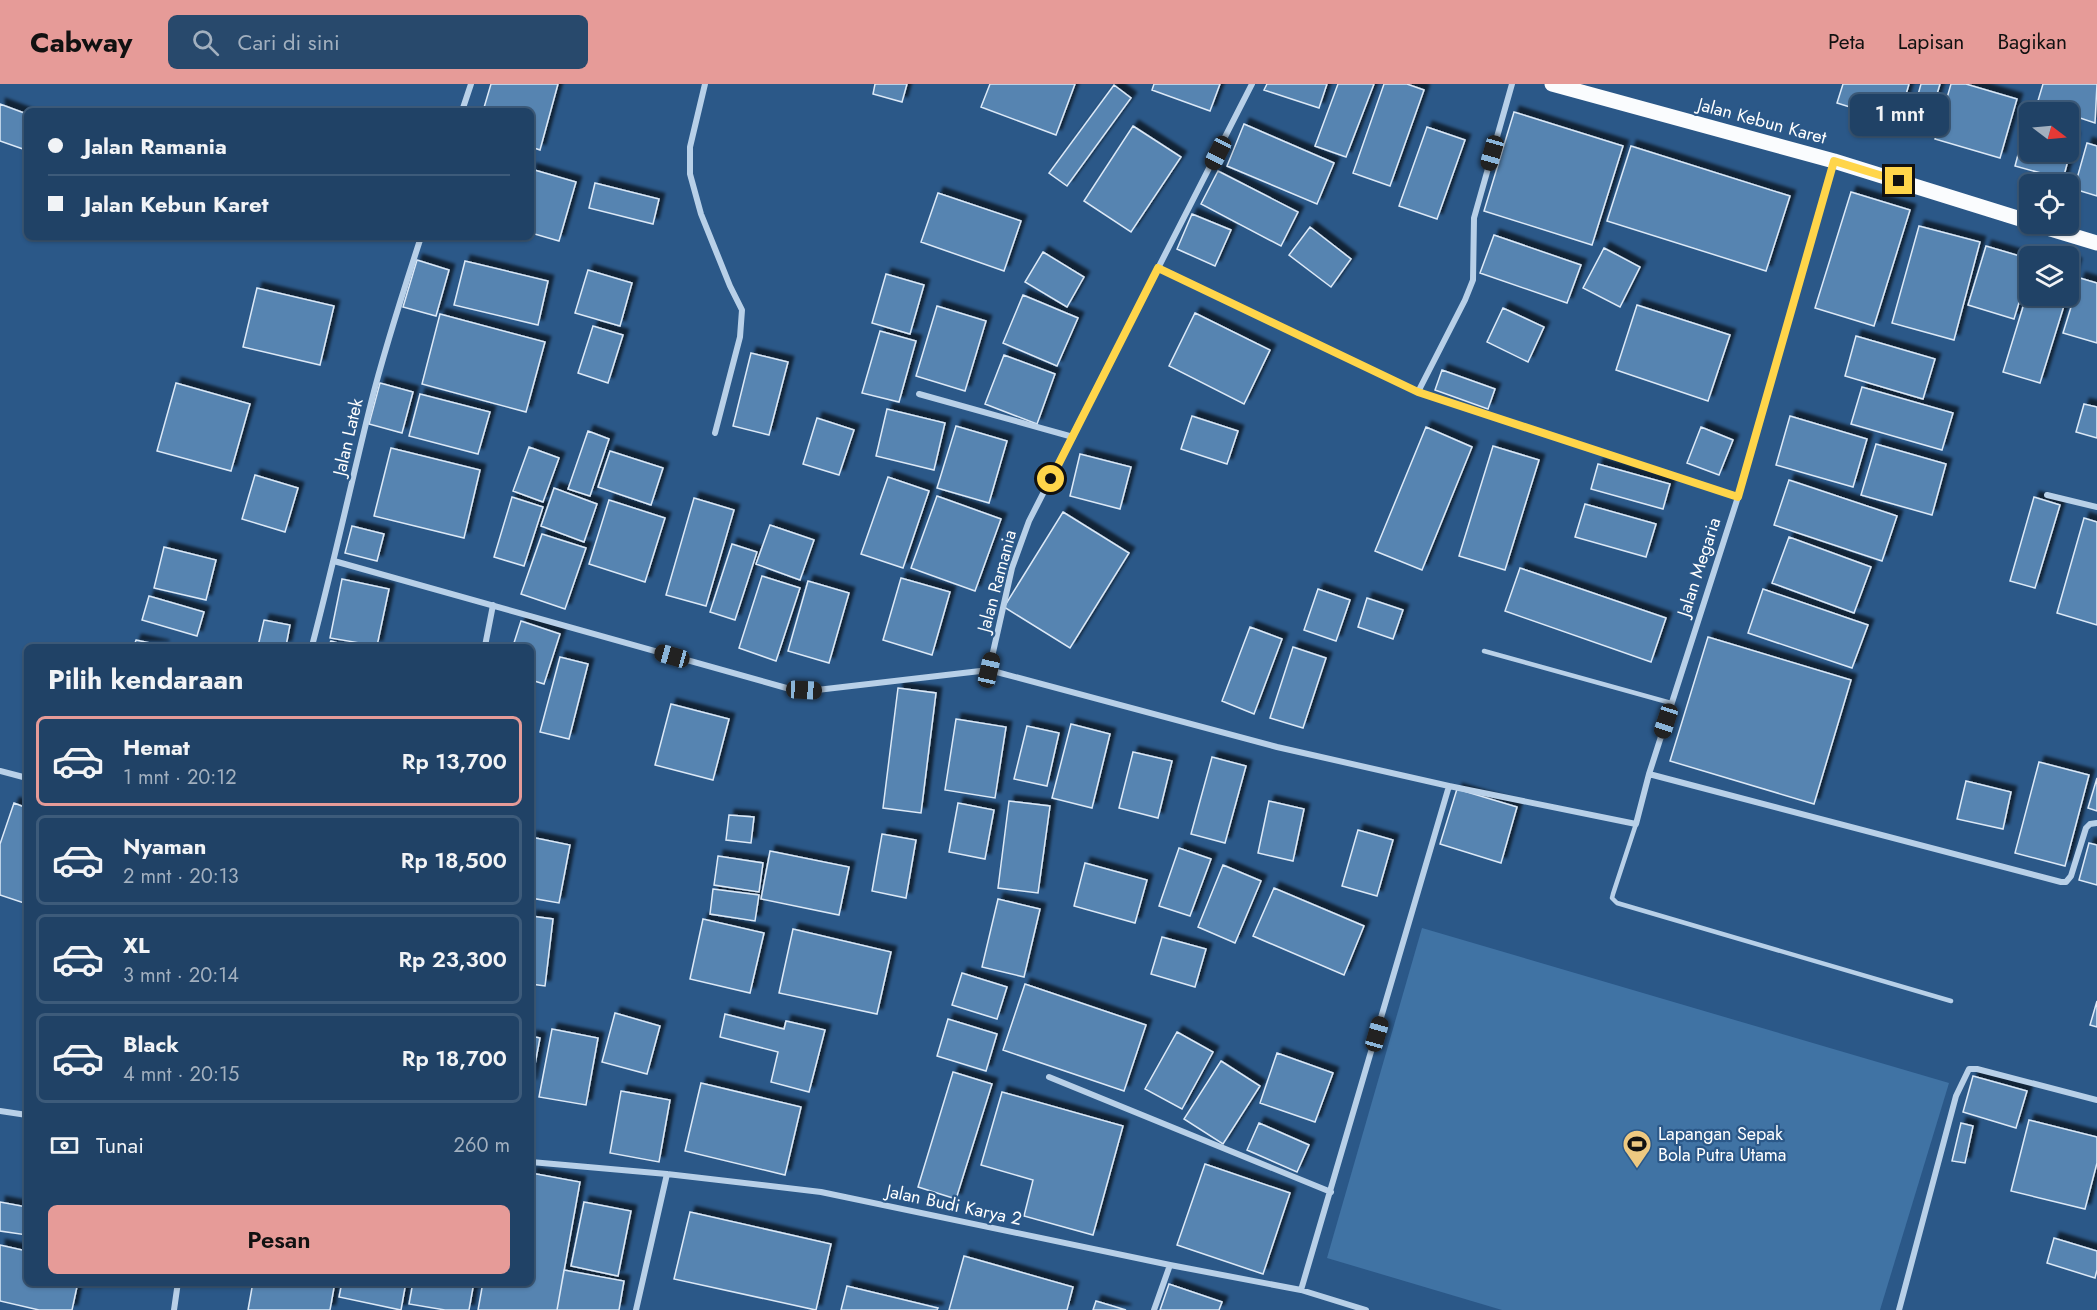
<!DOCTYPE html>
<html lang="id">
<meta charset="utf-8">
<style>
:root{--surface:#204266;--page:#28496c;--text:#f1f3f6;--muted:#a2b0bf;--line:#3d5b7a;--accent:#e69b98}
body{margin:0;font-family:Jost,sans-serif;background:var(--page);color:var(--text);height:100vh;display:flex;flex-direction:column;font-size:22px;white-space:nowrap}
*{box-sizing:border-box;margin:0}
p{font-size:20px;color:var(--muted)}
.icon{flex:none;width:33px;height:33px;fill:none;stroke:currentColor;stroke-width:2;stroke-linecap:round;stroke-linejoin:round}
.map{position:relative;flex:1;overflow:hidden}
.side{position:absolute;left:24px;top:560px;width:510px;height:642px;display:flex;flex-direction:column;background:var(--surface);border-radius:9px;box-shadow:0 2px 4px #0004,0 0 0 2px var(--line)}
.side>*{flex:none}
.banner{position:absolute;left:24px;top:24px;width:510px;height:132px;border-radius:9px;box-shadow:0 2px 4px #0004,0 0 0 2px var(--line);display:grid;align-content:center;height:132px;padding:0 24px;background:var(--surface)}
.needle{width:39px;rotate:106deg}
.tools{position:absolute;left:2019px;top:18px;display:grid;gap:12px}
.tools a{display:grid;place-items:center;width:60px;height:60px;border-radius:9px;background:var(--surface);box-shadow:0 2px 4px #0004,0 0 0 2px var(--line);font-size:30px}
.end{position:absolute;width:27px;height:27px;margin:-14px;border:8px solid #ffd54a;background:#111;box-shadow:0 0 0 3px #111}
.from{border-radius:50%}
.bubble{position:absolute;height:42px;border-radius:9px;background:var(--surface);box-shadow:0 2px 4px #0004,0 0 0 2px var(--line);font-size:20px;font-weight:600;line-height:42px;text-align:center}
.car{position:absolute;width:18px;height:36px;margin:-18px -9px;border-radius:8px;box-shadow:0 0 4px 2px #0007;background:linear-gradient(#222 24%,#8ab4d8 0 40%,#222 0 76%,#8ab4d8 0 86%,#222 0)}
.banner b{display:flex;align-items:center;gap:21px;height:57px;font-size:22px}
.banner b+b{border-top:2px solid var(--line)}
.banner i{width:15px;height:15px;background:var(--text)}
ul{padding:0;list-style:none}
li{display:flex;align-items:center;gap:18px;height:90px;margin:0 12px 9px;padding:0 12px;border:3px solid var(--line);border-radius:9px}
li div{flex:1}
li b{display:block;font-size:22px}
li em{font-style:normal;font-weight:600}
li.on{border-color:var(--accent)}
li>.icon{width:54px;height:54px;stroke-width:1.5}
h2{padding:0 24px;font-size:27px;line-height:72px}
.pay{display:flex;align-items:center;gap:15px;height:66px;padding:0 24px;font-size:22px}
.pay p{margin-inline-start:auto}
.button{display:flex;gap:12px;margin-top:auto;padding:12px 24px}
.button a{flex:1;height:69px;border-radius:9px;background:var(--accent);color:#111;font-size:24px;font-weight:600;line-height:69px;text-align:center}
header{display:flex;align-items:center;gap:36px;box-sizing:border-box;height:84px;padding:0 30px;background:var(--accent);color:#111}
header strong{font-size:28px}
nav{display:flex;gap:33px;margin-inline-start:auto;font-size:21px}
.search{width:420px;height:54px;background:var(--page);display:flex;align-items:center;gap:15px;box-sizing:border-box;padding:0 21px;border-radius:9px;color:var(--muted);font-size:22px}
.map>svg:first-child{display:block}
.green{fill:#4073a4}
.building{fill:#5784b1;stroke:#dce9f7;stroke-width:1.5;filter:url(#shadow)}
.lines{fill:none;stroke-linecap:round;stroke-linejoin:round}
.service{stroke:#b8d0e8;stroke-width:4.5}
.minor{stroke:#b8d0e8;stroke-width:6}
.primary{stroke:#fafcfe;stroke-width:15}
.route{stroke:#ffd54a;stroke-width:8}
.labels{text-anchor:middle;stroke-width:4.5;stroke-linejoin:round;paint-order:stroke}
.street-label{font-size:18px;fill:#fff;stroke:#2b5888}
.poi-label{font-size:18px;fill:#fff;stroke:#2b5888;text-anchor:start}
</style>
<header>
<strong>Cabway</strong>
<div class="search"><svg class="icon" aria-label="search" viewBox="0 0 24 24"><circle cx="10" cy="10" r="6"/><path d="M15 15l6 6"/></svg>Cari di sini</div>
<nav><a>Peta</a><a>Lapisan</a><a>Bagikan</a></nav>
</header>
<div class="map">
<svg width="2097" height="1226" viewBox="0 0 2097 1226">
<defs>
<filter id="shadow"><feDropShadow dx="5.5" dy="-5.5" stdDeviation="1.5" flood-color="#0009"/></filter>
</defs>
<rect width="100%" height="100%" fill="#2b5888"/>
<!-- green -->
<path class="green" d="M1422,844L1949,999L1880,1226H1502L1327,1174Z"/>
<!-- building -->
<path class="building" d="M491,0H558L540,66L531,63V27H483Z
M875,0H907L902,18L873,10Z
M990,0H1075L1056,51L981,23Z
M1154,0H1220L1210,27L1152,6Z
M1267,0H1327L1319,24L1264,6Z
M1338,0H1374L1346,73L1315,62Z
M1384,0H1407L1424,6L1390,102L1353,89Z
M1843,0H1909L1898,38L1837,19Z
M1921,0H1940L1927,44L1910,39Z
M1951,0H1966L2017,15L2000,74L1935,55Z
M2043,0H2097L2095,39L2068,30V28H2062L2037,20Z
M1114,1L1131,14L1067,102L1049,89Z
M0,20L27,30V53L23,65L0,57Z
M1514,28L1623,62L1592,161L1484,127Z
M1244,40L1334,79L1317,120L1227,82Z
M2026,41L2030,42V68H2068V53L2074,54L2063,95L2015,82Z
M1133,42L1181,73L1131,148L1084,117Z
M1427,43L1465,56L1437,135L1399,122Z
M2087,59L2097,62V112L2074,105Z
M1631,62L1790,112L1766,187L1607,137Z
M531,85L576,98L559,157L531,149Z
M1218,87L1298,128L1281,162L1201,120Z
M595,99L659,115L653,140L589,124Z
M1851,108L1910,126L1874,242L1815,224Z
M938,109L1021,137L1004,187L921,158Z
M1192,130L1231,146L1215,182L1177,165Z
M1919,142L1980,158L1954,256L1892,239Z
M1310,143L1351,175L1331,203L1289,171Z
M1494,151L1581,181L1567,219L1480,189Z
M1986,162L2030,175V183L2014,235L1968,221Z
M1604,164L1640,183L1620,223L1583,204Z
M1043,168L1084,193L1067,223L1025,198Z
M417,176L449,186L436,232L403,223Z
M465,177L548,197L538,241L454,221Z
M2068,177L2076,180L2068,206Z
M588,186L632,199L620,242L575,229Z
M886,190L924,201L910,250L872,239Z
M2080,194L2097,199V259L2063,249Z
M2030,200V212H2067L2040,299L2003,288Z
M257,204L334,222L320,281L243,263Z
M1023,211L1078,234L1057,282L1003,259Z
M1637,221L1730,251L1708,317L1616,286Z
M937,222L986,237L965,307L916,292Z
M1503,224L1544,243L1528,278L1487,258Z
M1195,229L1270,266L1244,320L1169,282Z
M440,230L545,258L526,328L422,300Z
M593,242L623,251L608,299L578,289Z
M880,247L916,257L899,318L862,309Z
M1856,252L1935,275L1923,315L1845,292Z
M751,269L788,278L769,351L733,342Z
M1004,271L1055,290L1037,340L985,320Z
M1442,286L1495,305L1488,325L1435,306Z
M176,299L250,320L231,387L157,367Z
M380,299L413,308L402,349L369,340Z
M1862,303L1953,329L1942,366L1851,340Z
M420,310L490,328L478,370L409,352Z
M2084,320L2097,323V354L2076,348Z
M887,325L945,339L934,386L876,372Z
M1192,332L1238,347L1227,380L1181,365Z
M1790,332L1867,355L1853,403L1776,381Z
M817,334L854,346L839,391L803,380Z
M956,342L1007,357L989,419L937,404Z
M1426,343L1472,363L1422,486L1375,467Z
M1701,343L1733,356L1719,391L1687,379Z
M588,347L609,355L590,412L568,405Z
M1876,360L1946,380L1932,431L1861,411Z
M1493,362L1539,376L1505,486L1459,472Z
M529,363L559,374L543,418L513,407Z
M391,364L480,386L464,454L374,432Z
M610,367L663,384L651,421L598,403Z
M1080,370L1131,383L1120,425L1070,412Z
M1598,380L1670,400L1663,425L1591,405Z
M255,391L298,404L285,448L242,435Z
M888,393L929,407L903,484L861,470Z
M1789,396L1897,432L1882,477L1774,441Z
M554,404L597,420L584,458L541,442Z
M937,412L1001,435L975,507L911,484Z
M512,413L543,423L524,482L494,473Z
M2034,413L2060,421L2035,504L2010,497Z
M694,414L734,426L706,522L666,511Z
M609,416L665,434L645,498L589,480Z
M1585,420L1656,440L1646,473L1575,453Z
M1063,428L1129,469L1070,564L1004,523Z
M2084,434L2097,438V541L2057,529Z
M770,441L814,456L800,496L756,480Z
M352,442L384,450L377,477L345,469Z
M542,450L586,464L565,525L521,510Z
M1789,453L1871,483L1854,529L1772,499Z
M732,460L757,468L735,536L710,528Z
M164,463L216,476L206,516L154,504Z
M1520,484L1666,534L1651,578L1505,527Z
M762,492L800,504L776,577L739,564Z
M901,494L950,508L932,571L883,556Z
M342,495L389,505L377,562L330,554Z
M808,497L849,509L829,579L788,567Z
M1318,505L1350,516L1336,557L1304,546Z
M1763,505L1868,541L1852,584L1748,549Z
M149,512L204,528L197,552L142,536Z
M1367,514L1403,526L1393,555L1358,543Z
M264,536L290,541L286,562H258Z
M521,537L560,550L544,600L531,596V562H513Z
M1250,543L1282,555L1254,630L1222,617Z
M1708,553L1851,596L1814,720L1670,677Z
M136,556L164,562H134Z
M331,557L349,562H328Z
M1293,563L1326,574L1303,644L1270,634Z
M560,573L588,580L569,655L540,648Z
M898,604L936,609L921,729L883,724Z
M671,620L729,635L713,696L655,681Z
M956,635L1006,643L995,714L945,706Z
M1071,640L1110,650L1092,724L1052,714Z
M1027,642L1059,649L1047,702L1014,695Z
M1133,668L1172,677L1158,734L1119,724Z
M1212,673L1246,682L1225,759L1191,750Z
M2039,678L2089,691L2065,782L2015,769Z
M2097,694V727L2088,724Z
M1966,697L2011,708L2003,745L1957,735Z
M1457,705L1517,723L1501,779L1440,760Z
M1009,717L1050,722L1038,809L998,804Z
M1269,717L1304,725L1293,777L1258,769Z
M14,719L27,724V820L0,811V760Z
M958,719L994,726L985,775L949,768Z
M729,731L754,733L751,759L726,756Z
M1358,746L1393,756L1377,812L1342,802Z
M882,750L916,756L906,814L872,807Z
M531,753L570,761L559,819L531,814Z
M2089,759L2097,761V801L2079,796Z
M1179,764L1211,775L1190,832L1159,822Z
M770,767L849,783L839,831L761,815Z
M718,772L763,779L759,808L714,801Z
M1085,779L1147,796L1135,839L1074,822Z
M1223,781L1261,797L1235,859L1198,843Z
M1274,804L1364,842L1344,891L1253,852Z
M713,805L759,811L755,837L710,830Z
M998,815L1040,825L1024,893L982,883Z
M531,832L553,835L545,902L531,900Z
M703,835L764,849L750,909L690,895Z
M793,845L891,868L877,930L779,909Z
M1162,853L1206,865L1195,903L1151,890Z
M962,889L1007,903L997,935L952,921Z
M1025,900L1146,941L1124,1007L1003,966Z
M2097,917V943L2090,941Z
M615,929L660,942L647,990L602,978Z
M725,930L784,945L786,937L825,946L809,1008L771,998L778,968L720,953Z
M948,935L997,950L986,987L937,972Z
M552,945L598,954L586,1021L539,1013Z
M1177,948L1213,968L1182,1025L1145,1005Z
M531,952L540,954L531,1001Z
M1277,969L1333,989L1315,1038L1260,1019Z
M1221,977L1260,1002L1223,1060L1184,1035Z
M953,988L992,1000L956,1115L918,1103Z
M1973,992L2027,1007L2016,1044L1963,1028Z
M701,999L801,1023L785,1091L685,1067Z
M621,1007L670,1016L659,1078L610,1069Z
M1002,1008L1123,1042L1093,1151L1024,1132L1033,1096L981,1081Z
M2029,1036L2097,1053V1079L2085,1125L2011,1107Z
M1259,1039L1309,1061L1297,1088L1247,1066Z
M1961,1039L1973,1042L1965,1079L1952,1077Z
M1205,1080L1290,1109L1263,1190L1177,1161Z
M531,1089L580,1098L557,1226H478L483,1198H531Z
M0,1118L27,1123V1151L0,1147Z
M584,1118L631,1127L618,1192L571,1182Z
M690,1128L831,1160L816,1226L674,1195Z
M2054,1154L2097,1167V1186L2095,1194L2047,1179Z
M0,1161L27,1167V1198H78L72,1226H39L0,1217Z
M964,1172L1073,1203L1067,1226H949Z
M564,1186L624,1197L619,1226H557Z
M253,1198H335L330,1226H248Z
M342,1198H406L401,1226L339,1213Z
M413,1198H474L469,1226H445L409,1220Z
M1169,1200L1222,1218L1219,1226H1160Z
M847,1202L938,1224L937,1226H841Z
M1096,1217L1126,1226H1093Z"/>
<g class="lines">
<!-- service -->
<path class="service" d="M1484,567L1671,619
M1636,740L1613,810L1612,814L1617,819L1951,917"/>
<!-- minor -->
<path class="minor" d="M705,0L690,63V90L701,130L730,202L742,226L740,253L715,349
M462,27L471,0
M1158,184L1418,308L1465,216L1473,196L1474,134L1512,0
M1418,308L1738,413
M919,310L1073,353
M2047,411L2097,423
M334,477L790,605L817,606L989,586L1277,663L1449,702L1636,740L1649,690L2061,798H2066L2071,792L2086,744L2090,740L2097,739
M312,562C333,482 351,400 371,319C385,263 403,208 421,153
M485,562L493,521
M989,586L1012,484L1029,437L1252,0
M0,687L27,694
M1649,690L1738,413L1834,77
M1049,993L1331,1108
M0,1027L27,1031
M531,1078L667,1090L821,1108L1170,1181L1301,1206L1366,1226
M1301,1206L1449,702
M174,1226L178,1198
M636,1226L667,1090
M1154,1226L1170,1181
M1899,1226L1956,1012L1969,985H1977L2097,1016"/>
<!-- primary -->
<path class="primary" d="M1552,0L1834,77L2030,138
M2034,140L2097,159"/>
</g>
<g class="lines">
<!-- route -->
<path class="route" d="M1051,395L1158,184L1418,308L1738,413L1834,77L1899,97"/>
</g>
<!-- icons -->
<defs>
<g id="stadium-pin" transform="scale(1.5)"><path d="M0 17L-7.5 6A9.5 9.5 0 1 1 7.5 6Z" fill="#eec981" stroke="#2b5888"/><path d="M0-5a6.5 5 0 1 0 0 10a6.5 5 0 1 0 0-10ZM-3.5-1.8h7v3.6h-7Z" fill="#111"/></g>
</defs>
<g fill-rule="evenodd">
<use href="#stadium-pin" x="1637" y="1060"/>
</g>
<g class="labels">
<!-- street labels -->
<g class="street-label">
<text transform="translate(1762 37) rotate(15)" y="6">Jalan Kebun Karet</text>
<text transform="translate(348 353) rotate(-77)" y="6">Jalan Latek</text>
<text transform="translate(1699 483) rotate(-72)" y="6">Jalan Megaria</text>
<text transform="translate(997 497) rotate(-75)" y="6">Jalan Ramania</text>
<text transform="translate(954 1121) rotate(12)" y="6">Jalan Budi Karya 2</text>
</g>
<!-- poi labels -->
<g class="poi-label">
<text x="1658" y="1056">Lapangan Sepak<tspan x="1658" dy="21">Bola Putra Utama</tspan></text>
</g>
</g>
</svg>
<div class="tools">
<a><svg class="needle" viewBox="-14 -14 28 28"><path d="M0-13l5 13h-10z" fill="#e53935"/><path d="M0 13l5-13h-10z" fill="#a2b0bf"/></svg></a>
<a><svg class="icon" aria-label="locate" viewBox="0 0 24 24"><circle cx="12" cy="12" r="6"/><path d="M12 2v4M12 18v4M2 12h4M18 12h4"/></svg></a>
<a><svg class="icon" aria-label="layers" viewBox="0 0 24 24"><path d="M12 4l9 5-9 5-9-5zM3 14l9 5 9-5"/></svg></a>
</div>
<i class="end from" style="left:1051px;top:395px"></i>
<i class="end" style="left:1899px;top:97px"></i>
<div class="bubble" style="left:1850px;top:10px;width:99px">1 mnt</div>
<i class="car" style="left:1218px;top:69px;rotate:207deg"></i>
<i class="car" style="left:1492px;top:69px;rotate:196deg"></i>
<i class="car" style="left:672px;top:572px;rotate:286deg"></i>
<i class="car" style="left:989px;top:586px;rotate:13deg"></i>
<i class="car" style="left:804px;top:606px;rotate:93deg"></i>
<i class="car" style="left:1666px;top:637px;rotate:198deg"></i>
<i class="car" style="left:1377px;top:950px;rotate:16deg"></i>
<div class="banner">
<b><i class="from"></i>Jalan Ramania</b>
<b><i></i>Jalan Kebun Karet</b>
</div>
<section class="side">
<h2>Pilih kendaraan</h2>
<ul>
<li class="on"><svg class="icon" aria-label="car" viewBox="0 0 24 24"><path d="M5 17H2v-5l4-1 3-4h7l3 4 3 1v5h-3M9 17h6M6 11h13"/><circle cx="7" cy="17" r="2"/><circle cx="17" cy="17" r="2"/></svg><div><b>Hemat</b><p>1 mnt · 20:12</p></div><em>Rp 13,700</em></li>
<li><svg class="icon" aria-label="car" viewBox="0 0 24 24"><path d="M5 17H2v-5l4-1 3-4h7l3 4 3 1v5h-3M9 17h6M6 11h13"/><circle cx="7" cy="17" r="2"/><circle cx="17" cy="17" r="2"/></svg><div><b>Nyaman</b><p>2 mnt · 20:13</p></div><em>Rp 18,500</em></li>
<li><svg class="icon" aria-label="car" viewBox="0 0 24 24"><path d="M5 17H2v-5l4-1 3-4h7l3 4 3 1v5h-3M9 17h6M6 11h13"/><circle cx="7" cy="17" r="2"/><circle cx="17" cy="17" r="2"/></svg><div><b>XL</b><p>3 mnt · 20:14</p></div><em>Rp 23,300</em></li>
<li><svg class="icon" aria-label="car" viewBox="0 0 24 24"><path d="M5 17H2v-5l4-1 3-4h7l3 4 3 1v5h-3M9 17h6M6 11h13"/><circle cx="7" cy="17" r="2"/><circle cx="17" cy="17" r="2"/></svg><div><b>Black</b><p>4 mnt · 20:15</p></div><em>Rp 18,700</em></li>
</ul>
<div class="pay"><svg class="icon" aria-label="cash" viewBox="0 0 24 24"><path d="M3 7h18v10H3z"/><circle cx="12" cy="12" r="2"/></svg>Tunai<p>260 m</p></div>
<div class="button"><a>Pesan</a></div>
</section>
</div>
